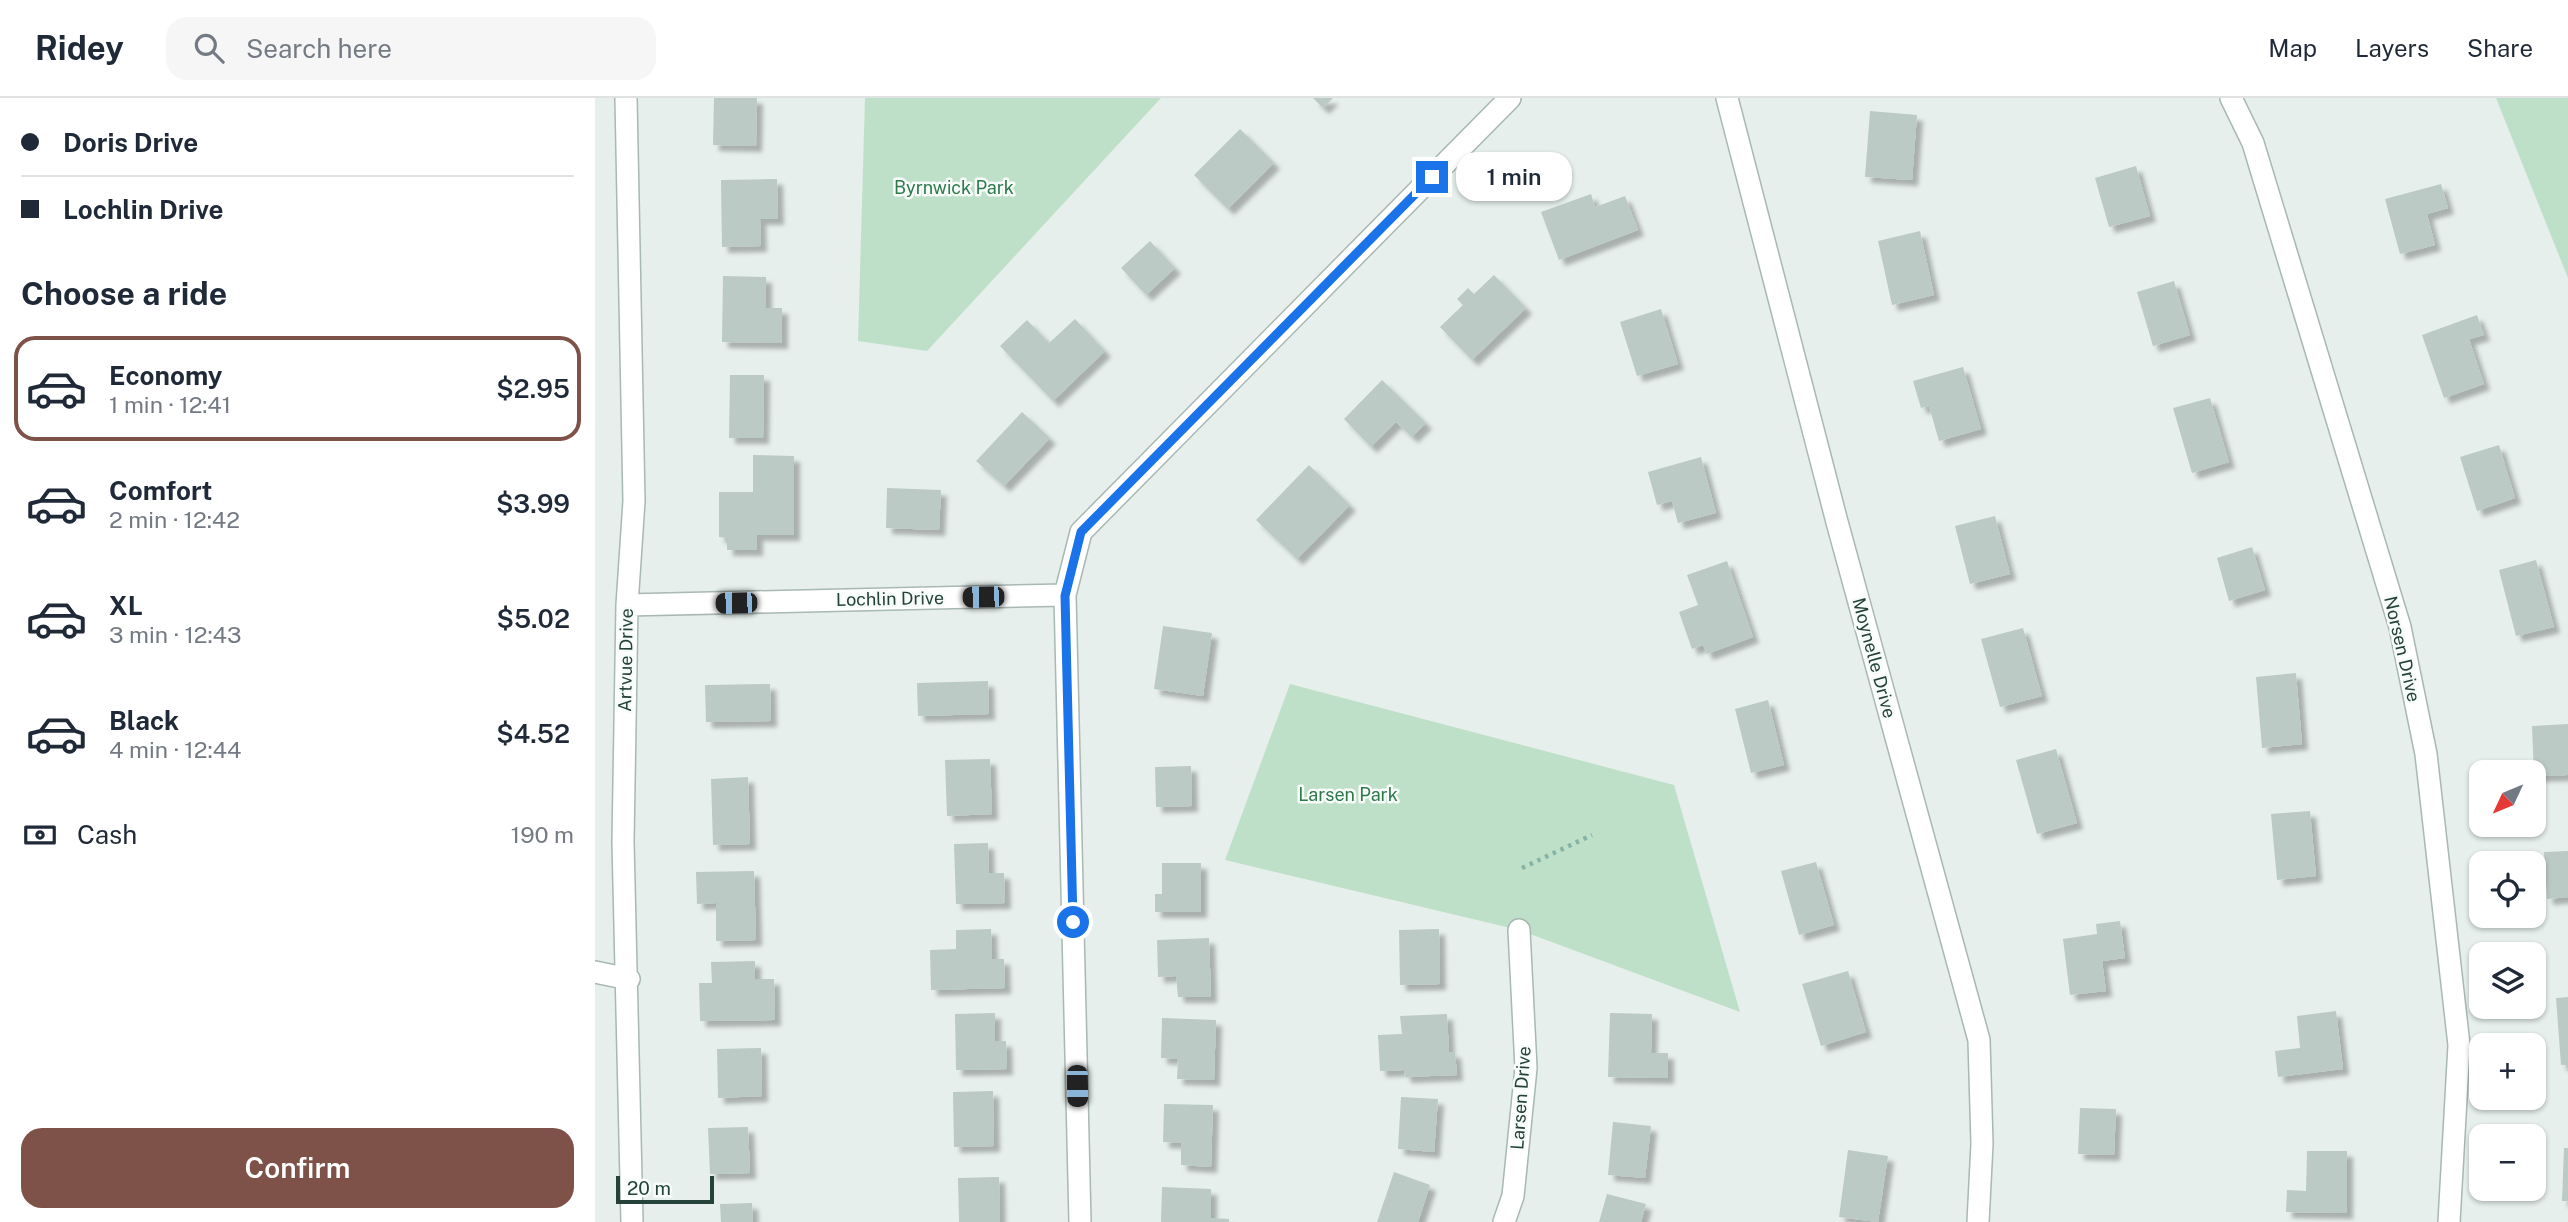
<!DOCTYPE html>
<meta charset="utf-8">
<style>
:root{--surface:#fff;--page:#f6f6f7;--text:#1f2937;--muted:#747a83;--line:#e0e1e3;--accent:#7f5249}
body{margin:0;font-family:"Public Sans",sans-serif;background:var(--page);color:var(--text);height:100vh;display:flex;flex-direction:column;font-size:26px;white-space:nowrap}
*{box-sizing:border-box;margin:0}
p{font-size:23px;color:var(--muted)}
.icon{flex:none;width:38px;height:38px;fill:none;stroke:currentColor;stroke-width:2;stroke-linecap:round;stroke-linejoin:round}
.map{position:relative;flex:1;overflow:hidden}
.panel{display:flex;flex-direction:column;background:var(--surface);width:595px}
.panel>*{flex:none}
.hud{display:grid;align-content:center;height:154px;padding:0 21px;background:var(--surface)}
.needle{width:46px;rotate:226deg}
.fabs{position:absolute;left:1874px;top:662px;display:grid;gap:14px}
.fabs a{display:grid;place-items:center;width:77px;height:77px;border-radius:14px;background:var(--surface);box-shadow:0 2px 5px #0004;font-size:35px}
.scale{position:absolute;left:21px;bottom:18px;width:98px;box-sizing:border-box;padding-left:7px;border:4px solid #24423a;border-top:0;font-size:19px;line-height:24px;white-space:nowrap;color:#24423a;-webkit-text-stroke:5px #f7fbf9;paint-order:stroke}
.end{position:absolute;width:32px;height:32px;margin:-16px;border:9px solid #1a73e8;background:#fff;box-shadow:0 0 0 4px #fff}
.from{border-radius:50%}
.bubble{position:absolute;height:49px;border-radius:21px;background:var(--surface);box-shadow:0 2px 5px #0004;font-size:23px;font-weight:600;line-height:49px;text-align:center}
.car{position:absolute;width:21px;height:42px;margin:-21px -10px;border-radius:9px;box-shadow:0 0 5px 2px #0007;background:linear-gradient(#222 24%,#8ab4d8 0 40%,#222 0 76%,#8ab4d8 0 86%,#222 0)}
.hud b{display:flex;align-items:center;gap:24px;height:66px;font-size:26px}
.hud b+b{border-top:2px solid var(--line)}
.hud i{width:18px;height:18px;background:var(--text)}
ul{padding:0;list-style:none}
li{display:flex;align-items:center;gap:21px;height:105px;margin:0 14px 10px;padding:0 7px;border:4px solid transparent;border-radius:21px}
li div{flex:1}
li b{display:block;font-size:26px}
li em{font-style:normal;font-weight:600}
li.selected{border-color:var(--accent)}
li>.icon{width:63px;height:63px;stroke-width:1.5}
h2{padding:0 21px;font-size:32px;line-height:84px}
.pay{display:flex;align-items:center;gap:18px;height:77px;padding:0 21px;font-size:26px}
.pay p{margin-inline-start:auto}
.button{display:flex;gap:14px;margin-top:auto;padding:14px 21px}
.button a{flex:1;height:80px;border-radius:21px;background:var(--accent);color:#fff;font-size:28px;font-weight:600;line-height:80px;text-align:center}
header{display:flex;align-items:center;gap:42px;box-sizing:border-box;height:98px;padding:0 35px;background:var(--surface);border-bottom:2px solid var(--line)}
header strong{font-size:33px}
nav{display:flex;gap:38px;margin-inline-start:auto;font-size:24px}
.search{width:490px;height:63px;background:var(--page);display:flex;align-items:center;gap:18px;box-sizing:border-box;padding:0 24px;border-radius:21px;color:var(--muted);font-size:26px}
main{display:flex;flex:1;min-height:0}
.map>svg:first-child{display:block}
.green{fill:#bfe0c8}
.building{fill:#bbcac4;filter:url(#shadow)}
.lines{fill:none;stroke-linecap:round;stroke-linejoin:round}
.minor-casing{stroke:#a8b8b2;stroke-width:24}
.path{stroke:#86b3a5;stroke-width:4.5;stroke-dasharray:3.5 5;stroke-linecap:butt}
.minor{stroke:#fff;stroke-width:21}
.route{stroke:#1a73e8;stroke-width:9}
.labels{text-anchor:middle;stroke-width:5;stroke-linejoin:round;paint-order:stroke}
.park-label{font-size:18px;fill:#2d7a4b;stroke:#f7fbf9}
.street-label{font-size:18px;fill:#24423a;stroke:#f7fbf9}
</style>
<header>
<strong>Ridey</strong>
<div class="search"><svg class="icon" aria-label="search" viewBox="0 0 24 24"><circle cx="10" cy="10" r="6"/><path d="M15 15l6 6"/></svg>Search here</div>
<nav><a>Map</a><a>Layers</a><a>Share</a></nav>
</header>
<main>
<section class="panel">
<div class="hud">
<b><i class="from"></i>Doris Drive</b>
<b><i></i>Lochlin Drive</b>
</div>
<h2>Choose a ride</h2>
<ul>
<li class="selected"><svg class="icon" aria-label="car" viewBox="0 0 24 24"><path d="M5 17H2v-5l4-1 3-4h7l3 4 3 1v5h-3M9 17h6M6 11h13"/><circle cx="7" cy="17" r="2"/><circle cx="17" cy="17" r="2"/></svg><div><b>Economy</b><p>1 min · 12:41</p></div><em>$2.95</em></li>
<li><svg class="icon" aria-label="car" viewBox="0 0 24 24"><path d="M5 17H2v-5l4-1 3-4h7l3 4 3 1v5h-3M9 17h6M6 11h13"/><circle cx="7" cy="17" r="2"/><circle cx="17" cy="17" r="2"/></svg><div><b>Comfort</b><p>2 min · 12:42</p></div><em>$3.99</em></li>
<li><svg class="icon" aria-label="car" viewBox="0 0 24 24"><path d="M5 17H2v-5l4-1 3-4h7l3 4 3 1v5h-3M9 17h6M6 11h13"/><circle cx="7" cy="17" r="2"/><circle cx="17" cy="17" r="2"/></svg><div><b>XL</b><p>3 min · 12:43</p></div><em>$5.02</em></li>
<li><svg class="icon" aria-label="car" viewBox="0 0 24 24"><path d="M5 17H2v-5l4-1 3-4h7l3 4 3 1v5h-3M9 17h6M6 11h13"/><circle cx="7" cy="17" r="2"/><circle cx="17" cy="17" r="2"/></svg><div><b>Black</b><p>4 min · 12:44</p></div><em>$4.52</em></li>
</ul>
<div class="pay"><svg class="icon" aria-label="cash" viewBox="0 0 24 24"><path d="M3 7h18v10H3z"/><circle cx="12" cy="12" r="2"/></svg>Cash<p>190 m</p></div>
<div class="button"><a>Confirm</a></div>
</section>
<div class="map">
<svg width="1973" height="1124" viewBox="0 0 1973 1124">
<defs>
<filter id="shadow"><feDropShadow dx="6" dy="6" stdDeviation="2" flood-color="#0004"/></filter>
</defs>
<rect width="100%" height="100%" fill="#e6efeb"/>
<!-- green -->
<path class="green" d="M270,0H566L332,253L263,243Z
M1901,0H1973V180Z
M695,586L1079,687L1145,914L924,832L630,762Z"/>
<!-- building -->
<path class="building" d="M119,0H162L161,48L118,47Z
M718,0H738L728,10Z
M1275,13L1322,17L1317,82L1270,79Z
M645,31L679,65L633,111L599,77Z
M1541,68L1555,118L1514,129L1500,80Z
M182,81L183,121H165L166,148L127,149L126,82Z
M1846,86L1853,110L1832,116L1840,147L1805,156L1790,101Z
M996,96L1000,109L1030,98L1043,132L964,162L946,114Z
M1325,133L1339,197L1297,207L1283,143Z
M555,143L580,170L551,197L526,170Z
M899,177L931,210L877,262L845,229L868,207L862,201L873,190L879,196Z
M128,178L171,179V210H187V245L127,244Z
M1579,183L1595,237L1558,248L1542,194Z
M1066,211L1083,266L1042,278L1025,224Z
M1882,217L1889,237L1874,241L1889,286L1849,300L1827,237Z
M480,221L510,253L458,303L405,248L432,222L454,245Z
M1368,269L1386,331L1344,343L1334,308L1326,310L1318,283Z
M135,277H169L168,340H134Z
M787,282L831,325L817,339L801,324L776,349L749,321Z
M1615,300L1634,364L1597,375L1578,310Z
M427,314L455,340L409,388L381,363Z
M1904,347L1920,400L1882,413L1865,359Z
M158,357L199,358V437H162V452H132V440L124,439V394H158Z
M1106,359L1121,415L1083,425L1077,403L1062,407L1053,374Z
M714,367L755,407L702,461L661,422Z
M292,390L346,392L344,432L291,430Z
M1400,418L1415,476L1375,486L1360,428Z
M1657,449L1670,492L1634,503L1622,460Z
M1941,462L1959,529L1921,538L1904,472Z
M1132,463L1158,539L1112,556L1108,547L1097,551L1084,514L1103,507L1092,477Z
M568,528L617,535L608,598L559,591Z
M1428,530L1447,598L1405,609L1386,541Z
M1701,575L1707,646L1667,650L1661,579Z
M393,583L394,616L323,618L322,585Z
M175,586L176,623L111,624L110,587Z
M1173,602L1189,667L1156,675L1140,611Z
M1973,626V677L1939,678L1937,628Z
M1461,651L1482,725L1442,736L1421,662Z
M395,661L397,716L352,718L350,662Z
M596,668L597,708L561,709L560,669Z
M153,679L155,746L118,747L116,681Z
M1715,713L1721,778L1682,782L1676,716Z
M393,745L394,775H409L410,805L361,806L359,746Z
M1973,753V799L1952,801L1949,754Z
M1221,764L1239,827L1204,837L1186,773Z
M567,765H606V814H560V796H567Z
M159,773L161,842L121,843V805L102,806L101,774Z
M1525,823L1530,860L1507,863L1511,893L1475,897L1468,841L1502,836L1501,826Z
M396,831L397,861H409L410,890L336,892L335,852L361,851V832Z
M844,831L845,886L805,887L804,832Z
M614,840L616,899H583L581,878L563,879L562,842Z
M160,863V881H179L180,922L105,923L104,885H117L116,864Z
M1253,873L1271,934L1226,948L1207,886Z
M1973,899V967H1966L1961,900Z
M1741,913L1748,971L1683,979L1680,953L1705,950L1702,918Z
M400,915V943H411L412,971L361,972L360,916Z
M1015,915L1057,916L1056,955H1073V980L1013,979Z
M852,916L854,954H860L862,977L810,979L809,972L785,973L783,937L807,936L805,918Z
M567,920L621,922L619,982L582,981L583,961L566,960Z
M166,950L167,998L123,1000L122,951Z
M398,993L399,1048L359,1049L358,994Z
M806,999L843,1001L839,1054L803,1051Z
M569,1006L618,1007L616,1069L586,1067V1045L568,1044Z
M1485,1010L1521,1011L1519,1057L1483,1056Z
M1018,1024L1056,1028L1050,1080L1013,1077Z
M153,1029L155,1075L115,1076L113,1030Z
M1969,1050H1973V1103H1967Z
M1253,1052L1293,1058L1283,1124L1244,1119Z
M1712,1053H1752V1115L1691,1114L1692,1092L1711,1093Z
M799,1074L835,1087L823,1124H782Z
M404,1079L405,1124H364L363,1080Z
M567,1089L616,1091V1120L634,1121V1124H566Z
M1012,1096L1051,1106L1046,1124H1004Z
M157,1105L158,1124H126L125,1106Z"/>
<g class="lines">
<!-- minor casing -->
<g class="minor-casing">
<path id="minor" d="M31,0L39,403L32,507L28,744L37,1124
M1132,0L1242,424L1384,942L1387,1046L1383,1124
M1636,0L1658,45L1805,529L1831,656L1864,947L1854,1124
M470,497L485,1124
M32,507L470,497L486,434L915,0
M0,874L34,881
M909,1124L918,1098L931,970L924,832"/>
</g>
<!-- path -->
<path class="path" d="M927,770L997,737"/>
<!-- minor -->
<use href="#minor" class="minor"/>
</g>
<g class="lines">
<!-- route -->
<path class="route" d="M478,824L470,498L486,434L837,79"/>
</g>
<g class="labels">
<!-- park labels -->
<g class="park-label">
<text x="359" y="96">Byrnwick Park</text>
<text x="753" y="703">Larsen Park</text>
</g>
<!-- street labels -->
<g class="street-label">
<text transform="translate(295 501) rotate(-1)" y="6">Lochlin Drive</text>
<text transform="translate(1807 551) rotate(77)" y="6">Norsen Drive</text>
<text transform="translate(1279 560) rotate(75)" y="6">Moynelle Drive</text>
<text transform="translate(31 562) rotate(-89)" y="6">Artvue Drive</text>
<text transform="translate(926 1000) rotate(-86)" y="6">Larsen Drive</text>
</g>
</g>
</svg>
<div class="fabs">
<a><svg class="needle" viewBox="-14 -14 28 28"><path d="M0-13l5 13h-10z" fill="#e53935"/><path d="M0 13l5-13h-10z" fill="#747a83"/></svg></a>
<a><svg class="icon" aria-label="locate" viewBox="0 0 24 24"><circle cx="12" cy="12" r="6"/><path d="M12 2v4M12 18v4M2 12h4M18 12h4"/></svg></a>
<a><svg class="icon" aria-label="layers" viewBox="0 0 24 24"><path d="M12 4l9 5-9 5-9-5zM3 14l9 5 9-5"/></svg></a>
<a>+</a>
<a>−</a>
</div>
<div class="scale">20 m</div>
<i class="end from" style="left:478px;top:824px"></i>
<i class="end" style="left:837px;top:79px"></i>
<div class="bubble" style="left:861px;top:54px;width:116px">1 min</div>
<i class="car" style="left:388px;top:499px;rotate:269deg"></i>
<i class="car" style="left:141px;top:505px;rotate:269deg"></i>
<i class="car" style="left:482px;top:988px;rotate:179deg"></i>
</div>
</main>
